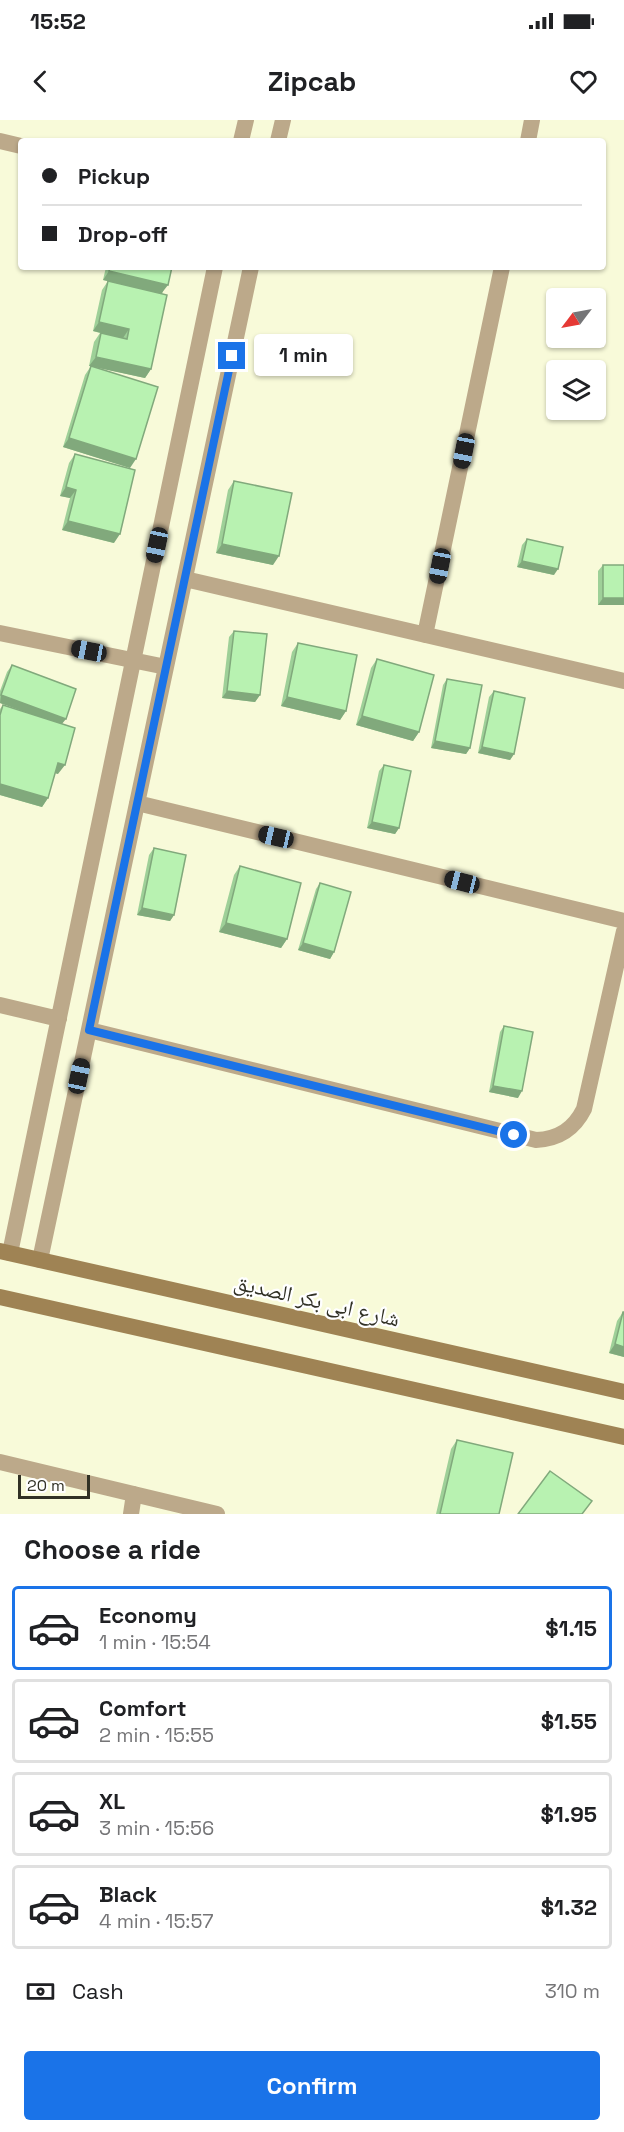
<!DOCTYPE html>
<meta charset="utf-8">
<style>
:root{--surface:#fff;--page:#f2f2f2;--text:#202124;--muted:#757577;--line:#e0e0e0;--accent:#1a73e8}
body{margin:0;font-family:"Space Grotesk","Noto Naskh Arabic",sans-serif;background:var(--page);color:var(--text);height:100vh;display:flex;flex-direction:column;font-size:22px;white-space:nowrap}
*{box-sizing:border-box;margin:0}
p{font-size:20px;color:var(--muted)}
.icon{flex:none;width:33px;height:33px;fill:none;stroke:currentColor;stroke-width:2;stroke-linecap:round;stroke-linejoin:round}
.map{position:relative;height:1394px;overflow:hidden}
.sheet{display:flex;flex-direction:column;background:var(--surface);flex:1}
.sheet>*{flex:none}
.top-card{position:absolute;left:18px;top:18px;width:588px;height:132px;border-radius:6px;box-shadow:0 2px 4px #0004;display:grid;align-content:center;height:132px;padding:0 24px;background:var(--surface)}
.needle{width:39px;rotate:238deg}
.controls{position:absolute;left:546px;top:168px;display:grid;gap:12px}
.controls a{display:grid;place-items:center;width:60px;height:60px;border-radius:6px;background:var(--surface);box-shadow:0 2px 4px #0004;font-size:30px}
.scale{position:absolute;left:18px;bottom:15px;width:72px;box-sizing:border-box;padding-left:6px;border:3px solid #313125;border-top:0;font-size:16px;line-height:21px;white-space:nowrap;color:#313125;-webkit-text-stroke:4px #fff;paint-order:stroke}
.end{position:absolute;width:27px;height:27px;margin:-14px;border:8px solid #1a73e8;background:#fff;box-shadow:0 0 0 3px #fff}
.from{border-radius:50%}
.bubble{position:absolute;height:42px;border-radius:6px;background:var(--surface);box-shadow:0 2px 4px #0004;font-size:20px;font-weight:600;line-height:42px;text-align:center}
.car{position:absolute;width:18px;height:36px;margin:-18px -9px;border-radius:8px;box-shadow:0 0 4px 2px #0007;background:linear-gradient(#222 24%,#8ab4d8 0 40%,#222 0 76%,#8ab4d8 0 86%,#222 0)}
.top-card b{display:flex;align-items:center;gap:21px;height:57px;font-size:22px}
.top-card b+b{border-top:2px solid var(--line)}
.top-card i{width:15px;height:15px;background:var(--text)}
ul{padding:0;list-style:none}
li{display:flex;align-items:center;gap:18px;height:84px;margin:0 12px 9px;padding:0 12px;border:3px solid var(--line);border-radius:6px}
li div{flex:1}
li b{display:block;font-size:22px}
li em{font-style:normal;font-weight:600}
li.on{border-color:var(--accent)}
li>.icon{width:54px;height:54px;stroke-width:1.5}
h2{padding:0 24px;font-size:27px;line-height:72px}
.pay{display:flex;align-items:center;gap:15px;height:66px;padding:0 24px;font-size:22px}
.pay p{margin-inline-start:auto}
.action{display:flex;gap:12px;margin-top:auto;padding:12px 24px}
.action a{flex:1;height:69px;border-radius:6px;background:var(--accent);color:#fff;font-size:24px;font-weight:600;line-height:69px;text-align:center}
.status{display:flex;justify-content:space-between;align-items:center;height:42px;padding:0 30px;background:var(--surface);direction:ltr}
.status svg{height:16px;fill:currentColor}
header{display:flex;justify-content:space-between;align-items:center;height:78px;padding:0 24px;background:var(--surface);font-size:27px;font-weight:600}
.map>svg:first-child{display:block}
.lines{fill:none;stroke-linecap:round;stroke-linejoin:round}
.minor{stroke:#bca98a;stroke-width:16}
.secondary{stroke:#9f8354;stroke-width:16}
.wall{fill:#9ed098}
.shaded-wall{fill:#81a97c}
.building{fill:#b8f2b1;stroke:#81a97c;stroke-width:1.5}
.route{stroke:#1a73e8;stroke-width:8}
.labels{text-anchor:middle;stroke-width:4.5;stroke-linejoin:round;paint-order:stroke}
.street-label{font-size:22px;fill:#313125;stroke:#fff}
</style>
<div class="status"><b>15:52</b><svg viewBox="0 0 49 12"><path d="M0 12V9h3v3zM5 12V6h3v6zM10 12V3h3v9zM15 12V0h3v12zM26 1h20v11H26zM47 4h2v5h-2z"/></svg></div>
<header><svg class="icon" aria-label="back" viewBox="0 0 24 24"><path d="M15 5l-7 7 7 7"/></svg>Zipcab<svg class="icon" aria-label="heart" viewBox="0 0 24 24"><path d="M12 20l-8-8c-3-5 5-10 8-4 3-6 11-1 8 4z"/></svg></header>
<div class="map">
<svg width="624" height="1394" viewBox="0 0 624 1394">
<rect width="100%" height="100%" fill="#f8fad9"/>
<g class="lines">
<!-- minor -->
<path class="minor" d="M0,21L21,26
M241,21L246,0
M278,21L283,0
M528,21L532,0
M185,459L624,561
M0,513L166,547
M425,515L502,147
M137,683L624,801
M0,885L59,899
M89,910L536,1020C559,1019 574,1009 584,989L624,811
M10,1133L215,147
M40,1140L251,147
M0,1342L217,1394
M131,1394L134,1374"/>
<!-- secondary -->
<path class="secondary" d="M0,1131L624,1272
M0,1177L624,1317"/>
</g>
<!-- wall -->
<path class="wall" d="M106,147H172L162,174L151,249L145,258L91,246L130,348L63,327L85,255L91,246H89L94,222L100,213L93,211L102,170L108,161L103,160Z
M75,334L114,423L62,410L70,378L60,376L69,343Z
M234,361L273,445L216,433L228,370Z
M527,419L554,455L517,447L522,425Z
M603,445H624V485H598V451Z
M234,511L260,575L255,582L222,578L229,517Z
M298,523L346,591L340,600L281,586L292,532Z
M377,539L419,612L413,621L356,605L371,548Z
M12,545L62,604L58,654L55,653L48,678L42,687L0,675V589L3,585L38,596L0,583V571L7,552Z
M447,559L470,628L466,634L431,628L443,565Z
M494,571L514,634L510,640L478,633L489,577Z
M384,645L399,708L395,714L367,708L379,651Z
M154,728L174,795L170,801L137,795L149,735Z
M240,746L287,819L281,828L219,812L234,755Z
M320,763L334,832L330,839L298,830L316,769Z
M504,906L518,978L489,972L500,912Z
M623,1192L624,1237L609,1233L617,1201Z
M457,1320L499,1394H436L451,1329Z"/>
<!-- shaded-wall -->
<path class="shaded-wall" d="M109,151L168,165L161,174L103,160Z
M99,202L129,209L123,218L93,211Z
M96,237L151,249L145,258L89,246Z
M69,318L136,339L130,348L63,327Z
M66,367L76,370L70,378L60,376Z
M68,401L120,414L114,423L62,410Z
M222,424L279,436L273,445L216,433Z
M522,441L558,449L554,455L517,447Z
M603,478H624V485H598Z
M227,571L260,575L255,582L222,578Z
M1,575L66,599L61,605L0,583Z
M287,577L346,591L340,600L281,586Z
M362,596L419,612L413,621L356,605Z
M435,621L470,628L466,634L431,628Z
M482,627L514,634L510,640L478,633Z
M58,643L65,645L58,654L52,652Z
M0,664L48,678L42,687L0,675Z
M372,702L399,708L395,714L367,708Z
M142,788L174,795L170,801L137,795Z
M226,803L287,819L281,828L219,812Z
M303,823L334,832L330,839L298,830Z
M493,966L522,971L518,978L489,972Z
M615,1224L624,1227V1237L609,1233Z"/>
<!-- building -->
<path class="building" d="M110,147H172L168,165L109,151Z
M108,161L167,175L151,249L96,237L101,213L127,219L129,209L99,202Z
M91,246L158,267L136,339L69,318Z
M75,334L135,350L120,414L68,401L76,370L66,367Z
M234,361L292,373L279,436L222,424Z
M527,419L563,427L558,449L522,441Z
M603,445H624V478H603Z
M234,511L267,514L260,575L227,571Z
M298,523L357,535L346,591L287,577Z
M377,539L434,555L419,612L362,596Z
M12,545L76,569L66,599L1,575Z
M447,559L482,565L470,628L435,621Z
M494,571L525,578L514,634L482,627Z
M3,585L75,608L65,645L58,643L48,678L0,664V595Z
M384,645L411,651L399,708L372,702Z
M154,728L186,735L174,795L142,788Z
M240,746L301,763L287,819L226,803Z
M320,763L351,772L334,832L303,823Z
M504,906L533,912L522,971L493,966Z
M623,1192H624V1227L615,1224Z
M457,1320L513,1333L499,1394H440Z
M550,1351L592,1381L582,1394H518Z"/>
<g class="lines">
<!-- route -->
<path class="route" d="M232,236L89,910L514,1015"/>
</g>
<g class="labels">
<!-- street labels -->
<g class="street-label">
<text transform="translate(317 1180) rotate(13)" y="8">شارع ابى بكر الصديق</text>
</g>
</g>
</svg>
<div class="controls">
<a><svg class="needle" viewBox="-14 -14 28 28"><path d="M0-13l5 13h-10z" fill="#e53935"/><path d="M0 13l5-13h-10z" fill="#757577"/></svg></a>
<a><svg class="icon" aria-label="layers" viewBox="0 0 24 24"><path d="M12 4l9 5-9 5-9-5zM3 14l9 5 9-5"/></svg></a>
</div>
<div class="scale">20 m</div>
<i class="end from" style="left:514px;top:1015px"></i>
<i class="end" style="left:232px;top:236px"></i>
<div class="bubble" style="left:254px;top:214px;width:99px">1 min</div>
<i class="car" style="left:464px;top:331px;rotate:191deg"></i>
<i class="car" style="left:157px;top:425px;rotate:192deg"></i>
<i class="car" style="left:440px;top:446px;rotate:191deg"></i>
<i class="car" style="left:89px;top:531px;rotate:281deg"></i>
<i class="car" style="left:276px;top:717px;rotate:283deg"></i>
<i class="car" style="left:462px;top:762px;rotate:284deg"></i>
<i class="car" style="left:79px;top:956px;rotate:12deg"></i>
<div class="top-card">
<b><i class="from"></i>Pickup</b>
<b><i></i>Drop-off</b>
</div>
</div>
<section class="sheet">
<h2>Choose a ride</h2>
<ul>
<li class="on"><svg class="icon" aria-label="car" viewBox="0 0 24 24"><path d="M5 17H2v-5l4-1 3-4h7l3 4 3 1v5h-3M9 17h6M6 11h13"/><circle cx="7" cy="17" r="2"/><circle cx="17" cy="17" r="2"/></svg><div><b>Economy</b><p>1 min · 15:54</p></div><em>$1.15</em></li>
<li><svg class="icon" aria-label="car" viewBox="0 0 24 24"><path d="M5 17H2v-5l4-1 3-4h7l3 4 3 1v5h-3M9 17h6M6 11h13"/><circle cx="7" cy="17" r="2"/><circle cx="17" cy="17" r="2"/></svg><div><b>Comfort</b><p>2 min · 15:55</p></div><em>$1.55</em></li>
<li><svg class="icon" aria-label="car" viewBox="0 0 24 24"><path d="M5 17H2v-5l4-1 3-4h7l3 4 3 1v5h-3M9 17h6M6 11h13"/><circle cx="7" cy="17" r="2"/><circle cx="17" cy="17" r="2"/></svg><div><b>XL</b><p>3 min · 15:56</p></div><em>$1.95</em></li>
<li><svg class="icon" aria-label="car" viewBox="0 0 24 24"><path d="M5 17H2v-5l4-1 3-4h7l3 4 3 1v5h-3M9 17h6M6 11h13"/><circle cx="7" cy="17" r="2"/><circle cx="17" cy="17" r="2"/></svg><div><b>Black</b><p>4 min · 15:57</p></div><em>$1.32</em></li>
</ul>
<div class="pay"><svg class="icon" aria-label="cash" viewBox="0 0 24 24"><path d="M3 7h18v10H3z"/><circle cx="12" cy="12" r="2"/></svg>Cash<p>310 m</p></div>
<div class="action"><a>Confirm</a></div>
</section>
